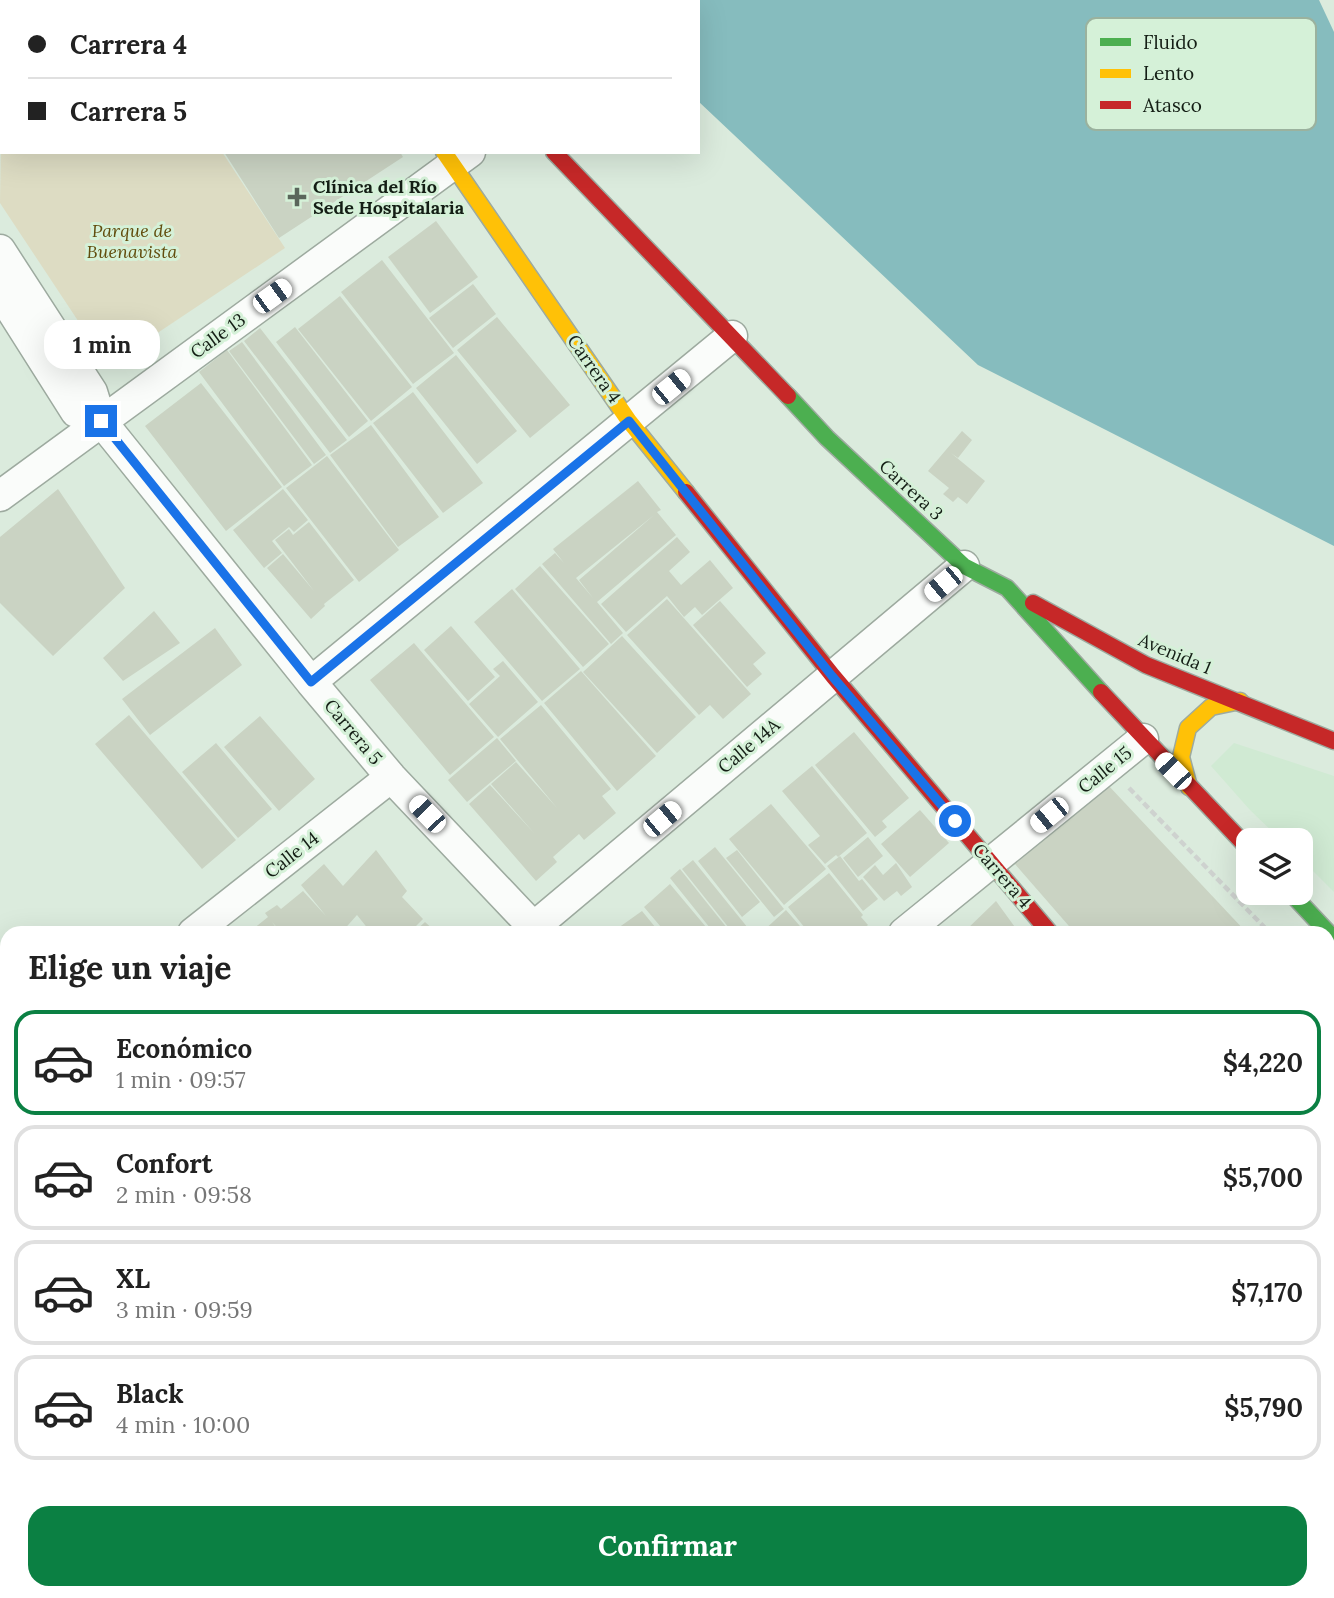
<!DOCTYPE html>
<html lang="es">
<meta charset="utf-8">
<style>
:root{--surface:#fff;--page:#f6f6f6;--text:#222;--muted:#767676;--line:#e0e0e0;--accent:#0b8043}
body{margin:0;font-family:Lora,serif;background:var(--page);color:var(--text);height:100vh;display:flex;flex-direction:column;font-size:26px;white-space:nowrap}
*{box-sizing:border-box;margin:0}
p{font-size:23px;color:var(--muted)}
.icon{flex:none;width:38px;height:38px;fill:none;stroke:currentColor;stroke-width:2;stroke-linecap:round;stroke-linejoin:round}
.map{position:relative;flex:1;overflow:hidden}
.panel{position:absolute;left:0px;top:926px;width:1335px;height:674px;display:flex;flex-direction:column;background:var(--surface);border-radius:21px 21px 0 0;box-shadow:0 7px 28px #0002}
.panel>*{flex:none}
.top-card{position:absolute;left:0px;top:0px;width:700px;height:154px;box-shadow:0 7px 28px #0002;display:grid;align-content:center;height:154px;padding:0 28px;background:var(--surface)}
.fabs{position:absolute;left:1236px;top:828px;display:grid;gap:14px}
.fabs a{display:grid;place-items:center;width:77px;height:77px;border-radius:14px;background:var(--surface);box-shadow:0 7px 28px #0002;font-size:35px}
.end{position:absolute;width:32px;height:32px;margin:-16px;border:9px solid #1a73e8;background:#fff;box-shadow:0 0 0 4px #fff}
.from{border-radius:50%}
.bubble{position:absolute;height:49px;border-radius:21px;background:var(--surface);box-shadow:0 7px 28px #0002;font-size:23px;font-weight:700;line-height:49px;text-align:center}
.car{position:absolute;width:21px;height:42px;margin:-21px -10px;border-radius:9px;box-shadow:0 0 5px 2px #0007;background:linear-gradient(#fff 24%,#345 0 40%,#fff 0 76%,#345 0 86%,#fff 0)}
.top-card b{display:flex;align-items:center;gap:24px;height:66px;font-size:26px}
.top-card b+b{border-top:2px solid var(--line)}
.top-card i{width:18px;height:18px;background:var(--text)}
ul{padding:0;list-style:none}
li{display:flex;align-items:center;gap:21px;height:105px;margin:0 14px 10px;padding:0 14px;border:4px solid var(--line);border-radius:21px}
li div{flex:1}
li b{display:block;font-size:26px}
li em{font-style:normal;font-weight:700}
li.on{border-color:var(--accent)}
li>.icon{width:63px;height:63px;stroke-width:1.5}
h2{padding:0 28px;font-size:32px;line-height:84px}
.action{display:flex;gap:14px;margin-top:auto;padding:14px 28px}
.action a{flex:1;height:80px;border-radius:21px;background:var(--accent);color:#fff;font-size:28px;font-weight:700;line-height:80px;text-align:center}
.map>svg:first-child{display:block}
.built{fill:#d0ead3}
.green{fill:#dddcc3}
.water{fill:#86bcbe}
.building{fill:#cad3c3;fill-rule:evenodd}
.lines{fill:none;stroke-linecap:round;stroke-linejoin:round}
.street-casing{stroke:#9daa9f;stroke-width:33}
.fast-casing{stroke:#9daa9f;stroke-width:19}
.slow-casing{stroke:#9daa9f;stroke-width:19}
.jam-casing{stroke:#9daa9f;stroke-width:19}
.path{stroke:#ced2cf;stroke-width:4.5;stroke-dasharray:7 3.5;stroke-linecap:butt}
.street{stroke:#fafcfa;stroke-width:30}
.fast{stroke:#4caf50;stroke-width:16}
.slow{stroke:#ffc107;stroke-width:16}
.jam{stroke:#c62828;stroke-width:16}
.route{stroke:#1a73e8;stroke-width:9}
.poi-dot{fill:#5a665b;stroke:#d5f1d8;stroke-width:2.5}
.labels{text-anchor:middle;stroke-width:6;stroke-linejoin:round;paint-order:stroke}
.poi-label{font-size:18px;font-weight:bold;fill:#141e15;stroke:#d5f1d8;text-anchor:start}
.park-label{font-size:18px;font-style:italic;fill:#624d0e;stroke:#d5f1d8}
.street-label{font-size:18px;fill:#141e15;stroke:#d5f1d8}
.key{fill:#d5f1d8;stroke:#9bb29e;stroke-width:2}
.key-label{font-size:19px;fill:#141e15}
</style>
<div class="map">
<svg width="1334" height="1598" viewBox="0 0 1334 1598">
<rect width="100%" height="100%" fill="#dbebdd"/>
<!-- built -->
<path class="built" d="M1234,743L1334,776V892L1300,858V840H1281L1250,810L1211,766Z"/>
<!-- green -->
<path class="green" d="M2,74V152H222L285,248L108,366L0,203Z
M1328,1271L1334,1277V1413L1328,1418Z
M490,1593H556L560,1598H494Z
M767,1593L1176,1592L1185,1598H760Z"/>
<!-- water -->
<path class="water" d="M656,0H1319L1334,32V546L978,365L698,101V2Z"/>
<!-- building -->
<path class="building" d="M224,152H400L403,157L279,238Z
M436,221L478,277L430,313L388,257Z
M382,260L454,353L413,384L341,292Z
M473,284L496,314L453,348L429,318Z
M340,296L412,387L371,421L298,329Z
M497,317L570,405L530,438L457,350Z
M295,327L368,421L349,437L276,342Z
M260,328L347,440L330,453L244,341Z
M242,342L326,455L314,464L229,351Z
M227,350L312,465L284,486L199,372Z
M456,355L517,431L477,464L416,388Z
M201,383L282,487L226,531L145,426Z
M413,392L483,483L443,513L373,423Z
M371,425L439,517L398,547L330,455Z
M962,431L972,440L958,458L951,453L985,481L967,504L958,497L953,502L943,494L949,488L928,471Z
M327,456L399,550L359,582L286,488Z
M638,481L661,510L657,512L676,535L597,602L623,633L611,644L542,564L555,553L564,563L553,549ZM654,515L579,580L593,598L576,578Z
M58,489L125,588L53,656L0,603V537Z
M283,489L308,520L294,532L289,527L272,541L282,553L264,568L233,530Z
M309,522L354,580L324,604L325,606L311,619L267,568L283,554L314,591L275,540L289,529L293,535Z
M677,537L690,552L669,571L681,585L710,560L733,588L702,615L695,607L684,617L667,596L626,632L601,604Z
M540,566L609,644L583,667L515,589Z
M512,589L580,669L542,701L474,622Z
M667,599L751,694L723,719L710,705L699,715L627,635Z
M720,601L766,653L753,664L762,674L747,687L693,625Z
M154,611L180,643L123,681L103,658Z
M451,626L495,677L468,701L424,650Z
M215,628L242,665L150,735L122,699Z
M622,636L696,717L657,753L583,672Z
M414,643L494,737L450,775L370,680Z
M503,661L538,702L498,737L469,704L500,676L493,669Z
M581,671L656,756L617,791L544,703Z
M541,705L611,789L602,796L616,813L584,840L579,834L553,857L557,862L536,881L469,804L490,785L534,833L491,784L516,762L557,808L500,739Z
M129,715L236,840L202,869L95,744Z
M260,716L315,779L279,811L224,747Z
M854,732L909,798L882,821L887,827L875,837L815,765Z
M497,738L516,761L467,802L448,780Z
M216,743L272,809L238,838L182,772Z
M812,766L867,833L838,857L836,855L825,864L808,845L820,836L782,791Z
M1108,785L1247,933H1075L1015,864Z
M771,804L826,869L784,905L729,839Z
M920,810L949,843L910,877L881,844Z
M868,837L883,856L858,877L843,858Z
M715,847L760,902L742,917L698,861Z
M376,850L407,891L402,897L423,919L409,933H367L369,930L357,915L341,933H282L272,922L280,933H248L268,917L265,913L277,905L281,909L303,891L326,916L301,885L324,864L343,886Z
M737,850L784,909L774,917L726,858Z
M840,856L859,881L862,879L878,899L863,911L827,866Z
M693,860L752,933H733L682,869Z
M896,863L912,887L901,896L897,891L884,901L863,877L875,865L883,875Z
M680,869L731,933H714L670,878Z
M829,873L863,915L861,917L868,925L858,933H855L849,926L841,933H809L788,907Z
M670,884L711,933H666L644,907Z
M996,901L1017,930L1014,933H963Z
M786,910L806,933H761Z
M642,911L660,933H611Z
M425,922L436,932L440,926L446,933H413Z
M1328,1019L1334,1025V1074L1328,1078Z
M1334,1150V1324L1328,1318V1156Z
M7,1380V1402L0,1407V1386Z
M7,1407V1430L0,1422V1413Z
M1334,1440V1563L1328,1568V1445Z
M142,1592H178L183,1598H135Z
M182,1592H225L229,1598H187Z
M259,1592H289L283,1598H251Z
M295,1592H304L308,1598H288Z
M397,1592H451L443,1598H399L400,1595Z
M460,1592H488L492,1598H453Z
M559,1592H617L610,1598H563Z
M618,1592H672L665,1598H622Z
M1257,1592H1300L1293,1598H1267Z"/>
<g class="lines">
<!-- street casing -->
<g class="street-casing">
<path id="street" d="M338,0L340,2
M90,2L92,0
M0,59L2,58
M0,250L92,392L101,421L311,682L391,777L539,933
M0,292L76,412L101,421
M0,496L470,152
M311,682L732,336
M534,927L964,566
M193,933L391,777
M904,933L1143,739
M0,1085L7,1080
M1328,1118L1334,1114
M0,1130L7,1139
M371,1592L375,1598
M1211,1592L1219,1598
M83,1598L90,1592
M714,1598L721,1592"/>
</g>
<!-- fast casing -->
<g class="fast-casing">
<path id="fast" d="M788,396L827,438L964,566L1007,588L1101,692
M1290,892L1334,939"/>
</g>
<!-- slow casing -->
<g class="slow-casing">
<path id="slow" d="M435,0L436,2
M444,152L629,421L686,492
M1189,787L1181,757L1188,728L1211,707L1240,701"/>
</g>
<!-- jam casing -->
<g class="jam-casing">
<path id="jam" d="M554,152L788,396
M686,492L833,676L1050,933
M1033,603L1146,665L1334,741
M1101,692L1248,848"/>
</g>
<!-- path -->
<path class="path" d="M1129,788L1270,933
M1328,993L1334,999"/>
<!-- street -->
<use href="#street" class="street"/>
<!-- fast -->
<use href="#fast" class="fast"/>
<!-- slow -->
<use href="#slow" class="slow"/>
<!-- jam -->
<use href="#jam" class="jam"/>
</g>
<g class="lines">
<!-- route -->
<path class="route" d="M101,421L311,682L629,421L832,676L955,821"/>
</g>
<!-- markers -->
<path class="poi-dot" d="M293.5 186.5h7v7h7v7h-7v7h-7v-7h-7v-7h7z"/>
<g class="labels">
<!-- poi labels -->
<g class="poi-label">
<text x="313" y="193">Clínica del Río<tspan x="313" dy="21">Sede Hospitalaria</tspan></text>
</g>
<!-- park labels -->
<g class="park-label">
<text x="132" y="237">Parque de<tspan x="132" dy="21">Buenavista</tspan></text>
</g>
<!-- street labels -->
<g class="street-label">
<text transform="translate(218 336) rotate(-36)" y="6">Calle 13</text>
<text transform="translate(594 369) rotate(55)" y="6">Carrera 4</text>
<text transform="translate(911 490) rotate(43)" y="6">Carrera 3</text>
<text transform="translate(1175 654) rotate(23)" y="6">Avenida 1</text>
<text transform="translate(353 732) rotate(50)" y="6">Carrera 5</text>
<text transform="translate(749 746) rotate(-40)" y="6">Calle 14A</text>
<text transform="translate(1105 770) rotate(-39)" y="6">Calle 15</text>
<text transform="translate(292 855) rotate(-38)" y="6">Calle 14</text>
<text transform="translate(1002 876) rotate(49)" y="6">Carrera 4</text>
</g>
</g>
<!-- legend -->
<rect x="1086" y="18" width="230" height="112" rx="10" class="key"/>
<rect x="1100" y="38" width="31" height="8" fill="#4caf50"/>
<rect x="1100" y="69" width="31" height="9" fill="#ffc107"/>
<rect x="1100" y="101" width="31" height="8" fill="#c62828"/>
<g class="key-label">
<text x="1143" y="49">Fluido</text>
<text x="1143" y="80">Lento</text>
<text x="1143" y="112">Atasco</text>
</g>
</svg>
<div class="fabs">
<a><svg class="icon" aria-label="layers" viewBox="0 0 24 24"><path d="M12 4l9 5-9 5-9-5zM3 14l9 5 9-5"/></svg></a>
</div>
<i class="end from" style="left:955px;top:821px"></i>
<i class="end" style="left:101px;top:421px"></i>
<div class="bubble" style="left:44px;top:320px;width:116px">1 min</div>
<i class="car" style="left:272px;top:296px;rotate:54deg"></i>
<i class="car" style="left:671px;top:387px;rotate:51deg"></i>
<i class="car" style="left:943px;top:584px;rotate:230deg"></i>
<i class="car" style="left:1173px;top:771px;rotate:316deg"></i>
<i class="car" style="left:427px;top:814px;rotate:316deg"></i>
<i class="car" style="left:1049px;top:815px;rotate:231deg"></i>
<i class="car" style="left:662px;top:819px;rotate:50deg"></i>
<div class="top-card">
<b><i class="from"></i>Carrera 4</b>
<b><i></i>Carrera 5</b>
</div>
<section class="panel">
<h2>Elige un viaje</h2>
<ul>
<li class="on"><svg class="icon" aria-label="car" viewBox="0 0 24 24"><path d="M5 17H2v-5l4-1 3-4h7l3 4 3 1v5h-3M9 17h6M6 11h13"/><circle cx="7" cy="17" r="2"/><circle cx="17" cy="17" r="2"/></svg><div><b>Económico</b><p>1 min · 09:57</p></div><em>$4,220</em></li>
<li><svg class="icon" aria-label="car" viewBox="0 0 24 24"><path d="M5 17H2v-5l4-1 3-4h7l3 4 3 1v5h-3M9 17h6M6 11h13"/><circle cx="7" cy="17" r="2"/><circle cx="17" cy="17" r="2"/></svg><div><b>Confort</b><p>2 min · 09:58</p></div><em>$5,700</em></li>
<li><svg class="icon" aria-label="car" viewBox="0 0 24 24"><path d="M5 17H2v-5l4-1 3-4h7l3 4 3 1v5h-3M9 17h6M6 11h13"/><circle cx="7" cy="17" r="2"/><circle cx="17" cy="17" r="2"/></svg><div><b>XL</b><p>3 min · 09:59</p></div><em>$7,170</em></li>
<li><svg class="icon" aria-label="car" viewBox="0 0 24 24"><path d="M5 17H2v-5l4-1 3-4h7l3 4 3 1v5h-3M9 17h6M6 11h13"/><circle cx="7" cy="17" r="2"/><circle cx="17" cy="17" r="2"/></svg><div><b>Black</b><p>4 min · 10:00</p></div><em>$5,790</em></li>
</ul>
<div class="action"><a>Confirmar</a></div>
</section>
</div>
